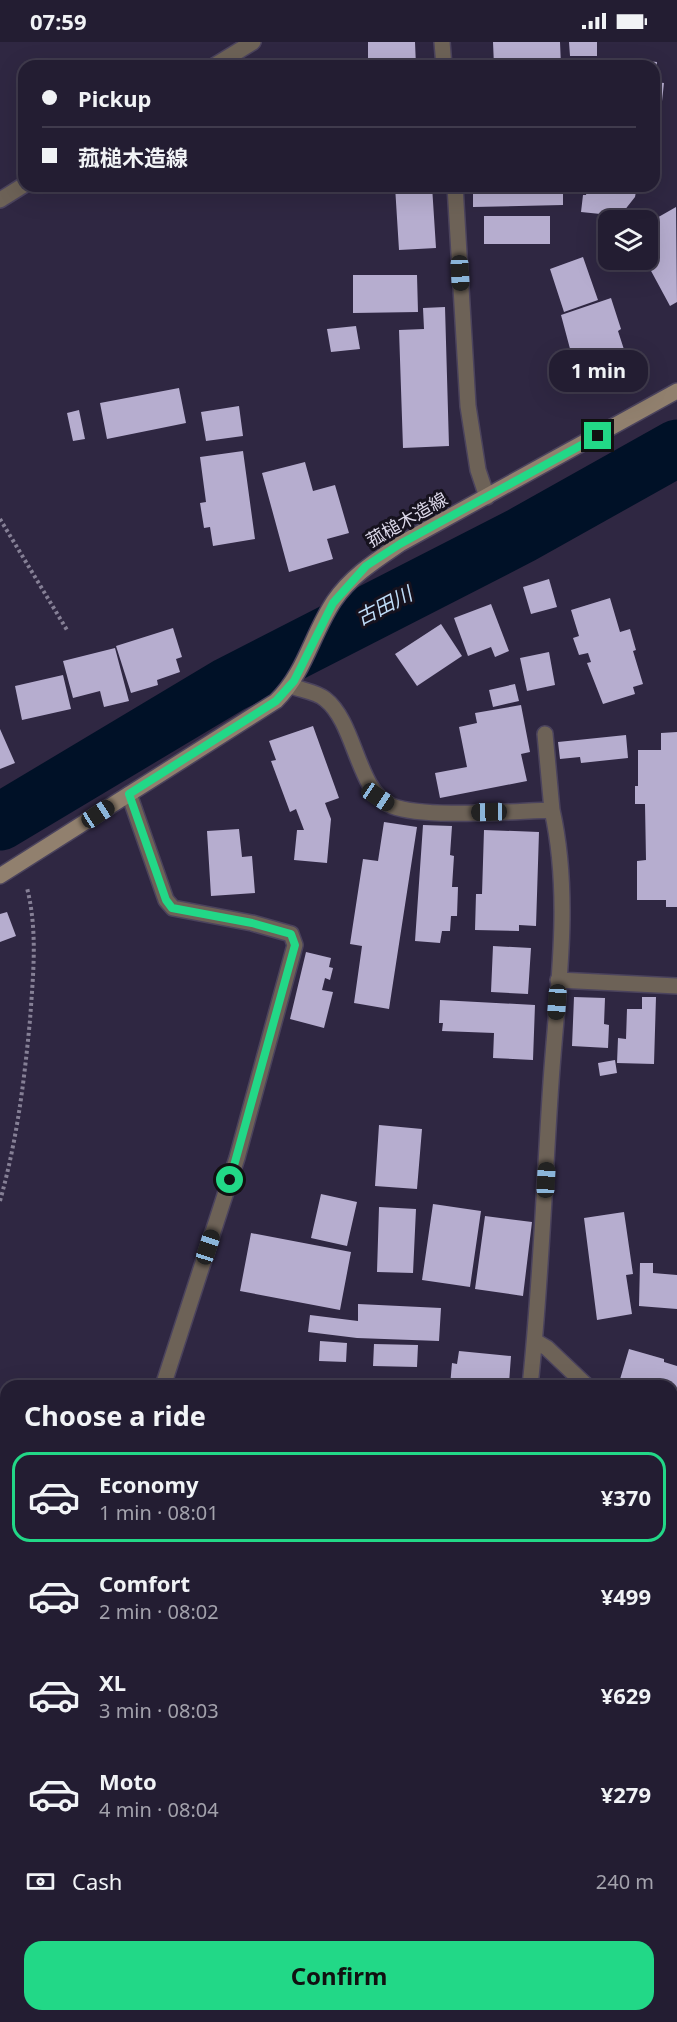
<!DOCTYPE html>
<meta charset="utf-8">
<style>
:root{--surface:#231d32;--page:#2b263a;--text:#f1f3f6;--muted:#a3a2ac;--line:#403b4d;--accent:#22d887}
body{margin:0;font-family:"Noto Sans","Noto Sans JP",sans-serif;background:var(--page);color:var(--text);height:100vh;display:flex;flex-direction:column;font-size:22px;white-space:nowrap}
*{box-sizing:border-box;margin:0}
p{font-size:20px;color:var(--muted)}
.icon{flex:none;width:33px;height:33px;fill:none;stroke:currentColor;stroke-width:2;stroke-linecap:round;stroke-linejoin:round}
.map{position:relative;flex:1;overflow:hidden}
.panel{position:absolute;left:0px;top:1338px;width:678px;height:642px;display:flex;flex-direction:column;background:var(--surface);border-radius:18px 18px 0 0;box-shadow:0 6px 24px #0002,0 0 0 2px var(--line)}
.panel>*{flex:none}
.hud{position:absolute;left:18px;top:18px;width:642px;height:132px;border-radius:18px;box-shadow:0 6px 24px #0002,0 0 0 2px var(--line);display:grid;align-content:center;height:132px;padding:0 24px;background:var(--surface)}
.buttons{position:absolute;left:598px;top:168px;display:grid;gap:12px}
.buttons a{display:grid;place-items:center;width:60px;height:60px;border-radius:12px;background:var(--surface);box-shadow:0 6px 24px #0002,0 0 0 2px var(--line);font-size:30px}
.end{position:absolute;width:27px;height:27px;margin:-14px;border:8px solid #22d887;background:#111;box-shadow:0 0 0 3px #111}
.from{border-radius:50%}
.bubble{position:absolute;height:42px;border-radius:18px;background:var(--surface);box-shadow:0 6px 24px #0002,0 0 0 2px var(--line);font-size:20px;font-weight:700;line-height:42px;text-align:center}
.car{position:absolute;width:18px;height:36px;margin:-18px -9px;border-radius:8px;box-shadow:0 0 4px 2px #0007;background:linear-gradient(#222 24%,#8ab4d8 0 40%,#222 0 76%,#8ab4d8 0 86%,#222 0)}
.hud b{display:flex;align-items:center;gap:21px;height:57px;font-size:22px}
.hud b+b{border-top:2px solid var(--line)}
.hud i{width:15px;height:15px;background:var(--text)}
ul{padding:0;list-style:none}
li{display:flex;align-items:center;gap:18px;height:90px;margin:0 12px 9px;padding:0 12px;border:3px solid transparent;border-radius:18px}
li div{flex:1}
li b{display:block;font-size:22px}
li em{font-style:normal;font-weight:700}
li.current{border-color:var(--accent)}
li>.icon{width:54px;height:54px;stroke-width:1.5}
h2{padding:0 24px;font-size:27px;line-height:72px}
.pay{display:flex;align-items:center;gap:15px;height:66px;padding:0 24px;font-size:22px}
.pay p{margin-inline-start:auto}
.cta{display:flex;gap:12px;margin-top:auto;padding:12px 24px}
.cta a{flex:1;height:69px;border-radius:18px;background:var(--accent);color:#111;font-size:24px;font-weight:700;line-height:69px;text-align:center}
.status{display:flex;justify-content:space-between;align-items:center;height:42px;padding:0 30px;background:var(--surface);direction:ltr}
.status svg{height:16px;fill:currentColor}
.map>svg:first-child{display:block}
.lines{fill:none;stroke-linecap:round;stroke-linejoin:round}
.river{stroke:#001127;stroke-width:57}
.building{fill:#b6adcf}
.street-casing{stroke:#4b435d;stroke-width:18}
.secondary-casing{stroke:#4b435d;stroke-width:18}
.path{stroke:#868096;stroke-width:4;stroke-dasharray:3 3;stroke-linecap:butt}
.street{stroke:#6d6257;stroke-width:15}
.secondary{stroke:#91806e;stroke-width:15}
.route{stroke:#22d887;stroke-width:8}
.labels{text-anchor:middle;stroke-width:6;stroke-linejoin:round;paint-order:stroke}
.street-label{font-size:18px;fill:#dcd8e9;stroke:#16121e}
.water-label{font-size:20px;font-style:italic;fill:#bfdcf8;stroke:#16121e}
</style>
<div class="status"><b>07:59</b><svg viewBox="0 0 49 12"><path d="M0 12V9h3v3zM5 12V6h3v6zM10 12V3h3v9zM15 12V0h3v12zM26 1h20v11H26zM47 4h2v5h-2z"/></svg></div>
<div class="map">
<svg width="677" height="1980" viewBox="0 0 677 1980">
<rect width="100%" height="100%" fill="#2f2742"/>
<g class="lines">
<!-- river -->
<path class="river" d="M0,780L229,643L522,493L677,406"/>
</g>
<!-- building -->
<path class="building" d="M368,0H415L416,24H368Z
M493,0H560L561,24H494Z
M569,0H597V14H570Z
M620,16L657,20L656,34L654,24H619Z
M654,40L664,41L656,114H654Z
M395,144H432L436,206L399,208Z
M473,144H563V163L473,165Z
M588,144H637L635,155L620,174L581,170L583,153H586Z
M676,165L677,260L670,264L650,227L654,224L648,213V181Z
M484,174H550V202H484Z
M583,215L598,258L564,270L550,227Z
M353,233H417L418,270L353,271Z
M611,256L621,287L618,289L630,326L586,341L577,317L573,318L561,273Z
M445,265L449,404L403,406L399,288L424,287L423,266Z
M356,284L360,307L331,310L327,287Z
M179,346L186,381L107,397L100,361Z
M239,364L243,394L206,399L201,370Z
M79,368L85,397L73,399L67,371Z
M243,409L255,497L213,504L210,485L204,486L200,461L206,460L200,415Z
M305,420L313,449L335,443L349,491L327,497L333,517L289,530L262,431Z
M549,537L557,565L531,572L523,545Z
M610,556L620,590L630,587L636,608L633,609L643,642L633,645L635,652L603,662L587,621L591,620L588,611L579,613L573,596L579,594L571,568Z
M491,562L509,609L495,615L491,605L468,614L454,576Z
M441,582L462,614L417,644L395,612Z
M173,586L182,615L176,617L180,630L157,638L158,643L131,651L116,604Z
M115,606L129,659L104,665L100,649L73,656L63,619Z
M549,610L555,643L527,649L520,616Z
M63,633L71,667L22,678L15,644Z
M515,642L519,659L493,665L489,648Z
M521,663L530,710L521,712L527,739L440,756L435,731L467,725L459,685L477,681L475,671Z
M313,684L339,756L325,761L331,777L327,821L294,818L297,788H304L296,767L290,770L271,719L276,718L269,699Z
M0,687L15,721L0,727Z
M677,690V865H666V858H637V819L646,818L645,762H635V744H638V708H661V691Z
M626,693L628,716L581,721L580,715L560,717L558,700Z
M384,780L417,785L389,967L354,961L362,904L350,902L363,817L378,819Z
M423,783L452,784L450,813L454,814L452,845H458L457,874H451L450,889H442L440,901L415,899Z
M239,787L242,815L252,814L255,851L211,854L207,789Z
M484,788L539,790L536,884L519,883V889L475,888L476,852H482Z
M7,870L16,894L0,900V872Z
M493,904L531,906L528,952L491,950Z
M306,910L331,916L329,925L333,926L330,938L325,936L322,948L333,950L324,986L290,977Z
M574,955L605,956L604,982L609,983L608,1006L572,1004Z
M642,955H656L654,1022L617,1021L618,996L626,997L627,967H642Z
M440,958L535,963L533,1018L493,1016L494,991L442,989L443,981H439Z
M615,1018L617,1031L600,1034L598,1021Z
M379,1083L422,1087L417,1147L375,1144Z
M321,1152L357,1160L347,1204L311,1196Z
M433,1162L481,1169L470,1245L422,1238Z
M379,1165L416,1167L413,1231L377,1230Z
M624,1170L633,1232L626,1233L632,1272L597,1278L584,1176Z
M485,1174L532,1180L523,1254L475,1247Z
M251,1191L351,1210L340,1268L240,1249Z
M640,1221H653V1231L677,1233V1267L639,1264Z
M358,1262L441,1266L439,1299L357,1296L308,1290L310,1273L358,1279Z
M320,1299L347,1301L346,1320L319,1319Z
M374,1302L418,1303L417,1325L373,1324Z
M629,1307L664,1317V1320L677,1324V1374L672,1373V1344H618Z
M459,1309L511,1314L509,1341L514,1344H450L452,1321L457,1322Z
M0,1441L6,1442V1494L0,1492Z
M672,1696L677,1698V1732L672,1730Z
M672,1772H677L674,1843H672Z
M101,1974H140L137,1980H114Z
M156,1974H174L172,1980H154Z
M197,1974H302L299,1980H210Z
M382,1974H393L407,1980H380Z
M493,1974H523L521,1980H490Z"/>
<g class="lines">
<!-- street casing -->
<g class="street-casing">
<path id="street" d="M442,0L444,24
M214,24L253,0
M455,144L468,364L478,428L487,455
M0,158L24,143
M291,644C301,648 317,650 325,657C356,681 357,750 392,764C425,777 514,769 552,768C572,856 557,951 551,1040C544,1142 541,1243 530,1344
M545,692L552,768
M129,752L166,858L173,866L252,881L291,892L295,903L237,1116L163,1344
M558,938L677,944
M535,1299L547,1306L587,1344
M672,1428L677,1433
M672,1753L677,1754
M0,1844L6,1824
M363,1980L365,1974"/>
</g>
<!-- secondary casing -->
<g class="secondary-casing">
<path id="secondary" d="M0,834L276,659C305,631 312,592 334,559C351,534 375,519 400,502L677,349"/>
</g>
<!-- path -->
<path class="path" d="M0,477L67,588
M0,1159C17,1098 24,1041 30,978C33,934 38,889 27,846
M0,1701L6,1698"/>
<!-- street -->
<use href="#street" class="street"/>
<!-- secondary -->
<use href="#secondary" class="secondary"/>
</g>
<g class="lines">
<!-- route -->
<path class="route" d="M230,1138L295,903L291,892L252,881L172,866L166,858L129,752L276,659L294,639L333,561L366,524L400,502L598,394"/>
</g>
<g class="labels">
<!-- street labels -->
<g class="street-label">
<text transform="translate(407 478) rotate(-30)" y="6">菰槌木造線</text>
</g>
<!-- water labels -->
<g class="water-label">
<text transform="translate(384 564) rotate(-27)" y="7">古田川</text>
</g>
</g>
</svg>
<div class="buttons">
<a><svg class="icon" aria-label="layers" viewBox="0 0 24 24"><path d="M12 4l9 5-9 5-9-5zM3 14l9 5 9-5"/></svg></a>
</div>
<i class="end from" style="left:230px;top:1138px"></i>
<i class="end" style="left:598px;top:394px"></i>
<div class="bubble" style="left:549px;top:308px;width:99px">1 min</div>
<i class="car" style="left:460px;top:231px;rotate:177deg"></i>
<i class="car" style="left:378px;top:755px;rotate:124deg"></i>
<i class="car" style="left:489px;top:770px;rotate:269deg"></i>
<i class="car" style="left:98px;top:772px;rotate:57deg"></i>
<i class="car" style="left:557px;top:960px;rotate:184deg"></i>
<i class="car" style="left:546px;top:1138px;rotate:3deg"></i>
<i class="car" style="left:208px;top:1205px;rotate:18deg"></i>
<div class="hud">
<b><i class="from"></i>Pickup</b>
<b><i></i>菰槌木造線</b>
</div>
<section class="panel">
<h2>Choose a ride</h2>
<ul>
<li class="current"><svg class="icon" aria-label="car" viewBox="0 0 24 24"><path d="M5 17H2v-5l4-1 3-4h7l3 4 3 1v5h-3M9 17h6M6 11h13"/><circle cx="7" cy="17" r="2"/><circle cx="17" cy="17" r="2"/></svg><div><b>Economy</b><p>1 min · 08:01</p></div><em>¥370</em></li>
<li><svg class="icon" aria-label="car" viewBox="0 0 24 24"><path d="M5 17H2v-5l4-1 3-4h7l3 4 3 1v5h-3M9 17h6M6 11h13"/><circle cx="7" cy="17" r="2"/><circle cx="17" cy="17" r="2"/></svg><div><b>Comfort</b><p>2 min · 08:02</p></div><em>¥499</em></li>
<li><svg class="icon" aria-label="car" viewBox="0 0 24 24"><path d="M5 17H2v-5l4-1 3-4h7l3 4 3 1v5h-3M9 17h6M6 11h13"/><circle cx="7" cy="17" r="2"/><circle cx="17" cy="17" r="2"/></svg><div><b>XL</b><p>3 min · 08:03</p></div><em>¥629</em></li>
<li><svg class="icon" aria-label="car" viewBox="0 0 24 24"><path d="M5 17H2v-5l4-1 3-4h7l3 4 3 1v5h-3M9 17h6M6 11h13"/><circle cx="7" cy="17" r="2"/><circle cx="17" cy="17" r="2"/></svg><div><b>Moto</b><p>4 min · 08:04</p></div><em>¥279</em></li>
</ul>
<div class="pay"><svg class="icon" aria-label="cash" viewBox="0 0 24 24"><path d="M3 7h18v10H3z"/><circle cx="12" cy="12" r="2"/></svg>Cash<p>240 m</p></div>
<div class="cta"><a>Confirm</a></div>
</section>
</div>
